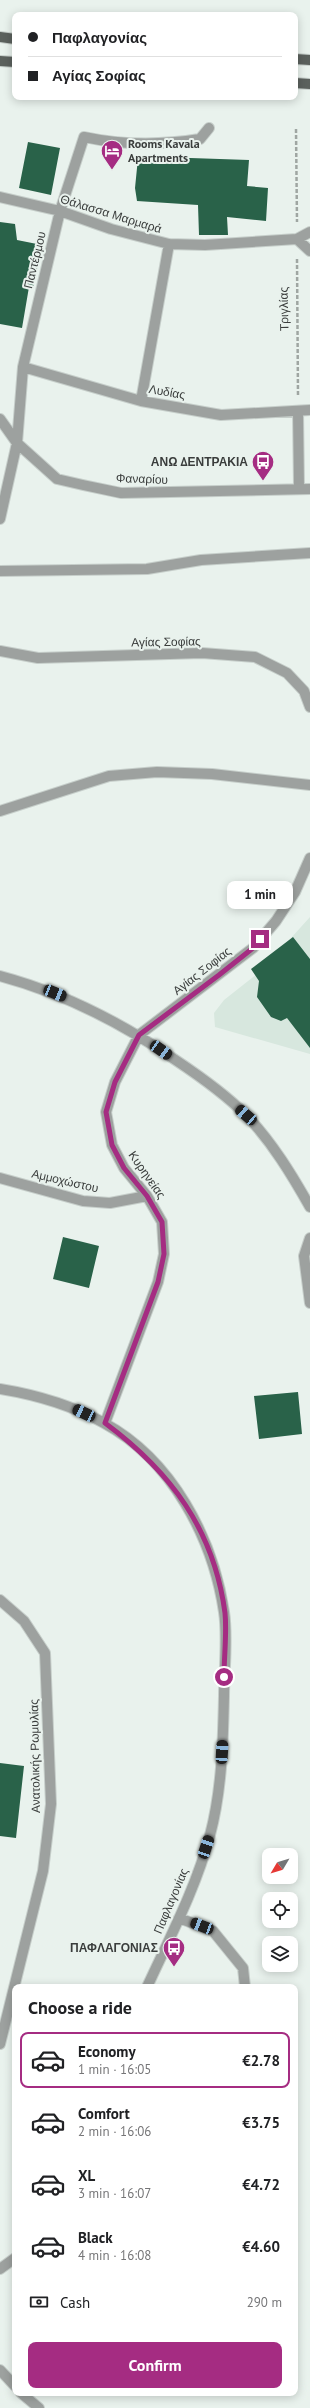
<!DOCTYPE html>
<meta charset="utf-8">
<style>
:root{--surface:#fff;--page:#f2f2f2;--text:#202124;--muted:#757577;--line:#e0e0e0;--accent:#a52c82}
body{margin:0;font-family:"PT Sans",sans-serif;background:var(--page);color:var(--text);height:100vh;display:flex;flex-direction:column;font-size:15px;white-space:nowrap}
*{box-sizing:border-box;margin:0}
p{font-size:13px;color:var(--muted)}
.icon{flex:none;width:22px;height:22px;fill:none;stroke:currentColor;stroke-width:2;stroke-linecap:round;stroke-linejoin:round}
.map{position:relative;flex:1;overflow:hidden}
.details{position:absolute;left:12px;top:1984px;width:286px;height:412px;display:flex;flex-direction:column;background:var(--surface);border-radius:8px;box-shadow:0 2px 10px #0003}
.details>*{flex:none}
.top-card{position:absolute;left:12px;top:12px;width:286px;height:88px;border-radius:8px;box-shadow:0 2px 10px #0003;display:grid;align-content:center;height:88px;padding:0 16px;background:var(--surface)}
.needle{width:26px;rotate:232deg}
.controls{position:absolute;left:262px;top:1848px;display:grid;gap:8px}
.controls a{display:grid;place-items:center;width:36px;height:36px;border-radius:8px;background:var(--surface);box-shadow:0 2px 10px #0003;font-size:20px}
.end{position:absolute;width:18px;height:18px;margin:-9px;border:5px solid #a52c82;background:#fff;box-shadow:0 0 0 2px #fff}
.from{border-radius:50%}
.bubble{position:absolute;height:28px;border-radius:8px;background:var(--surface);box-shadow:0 2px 10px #0003;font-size:13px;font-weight:700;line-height:28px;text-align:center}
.car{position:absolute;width:12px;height:24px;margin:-12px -6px;border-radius:5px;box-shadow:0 0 3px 1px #0007;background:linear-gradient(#222 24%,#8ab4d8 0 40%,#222 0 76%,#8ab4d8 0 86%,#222 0)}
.top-card b{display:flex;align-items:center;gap:14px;height:38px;font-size:15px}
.top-card b+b{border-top:1px solid var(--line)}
.top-card i{width:10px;height:10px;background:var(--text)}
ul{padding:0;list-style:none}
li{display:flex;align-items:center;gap:12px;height:56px;margin:0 8px 6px;padding:0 8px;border:2px solid transparent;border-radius:8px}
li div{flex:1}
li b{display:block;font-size:15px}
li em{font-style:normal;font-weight:700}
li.active{border-color:var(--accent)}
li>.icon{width:36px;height:36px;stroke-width:1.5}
h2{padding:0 16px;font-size:18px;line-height:48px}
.pay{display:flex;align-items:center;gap:10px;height:44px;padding:0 16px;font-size:15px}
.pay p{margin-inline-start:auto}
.action{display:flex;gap:8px;margin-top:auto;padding:8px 16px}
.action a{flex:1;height:46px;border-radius:8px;background:var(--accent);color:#fff;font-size:16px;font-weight:700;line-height:46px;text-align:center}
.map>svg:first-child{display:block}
.built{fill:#d7e7de}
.building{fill:#296249}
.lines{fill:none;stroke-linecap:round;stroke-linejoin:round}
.minor-casing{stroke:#c6ceca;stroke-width:12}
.major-casing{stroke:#c6ceca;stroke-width:12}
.path{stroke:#9fa6a2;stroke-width:2.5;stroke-dasharray:4 2;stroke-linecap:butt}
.minor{stroke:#9da19f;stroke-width:10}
.major{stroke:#5b615d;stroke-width:10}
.route{stroke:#a52c82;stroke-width:5}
.labels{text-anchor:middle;stroke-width:4;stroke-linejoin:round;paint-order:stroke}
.poi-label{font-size:12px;font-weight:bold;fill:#3a3d3c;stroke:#e9f2ed;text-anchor:end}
.street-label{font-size:12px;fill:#3a3d3c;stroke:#e9f2ed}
</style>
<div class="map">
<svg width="310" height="2408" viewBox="0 0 310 2408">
<rect width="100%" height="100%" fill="#e9f2ed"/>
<!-- built -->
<path class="built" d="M310,917V1054L215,1027L214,1013L224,1000L262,970Z"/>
<!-- building -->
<path class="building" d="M28,142L60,148L51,195L19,188Z
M161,157L249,160L247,186L268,188L266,221L227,217L228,235H199L198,205L137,201L135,188L138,158Z
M0,222L15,224L17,240L42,245L33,288L29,287L22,328L0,324Z
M293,937L310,959V1048L287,1018L281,1021L271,1017L257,997L259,981L251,969Z
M63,1237L99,1246L89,1288L53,1279Z
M298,1392L302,1434L259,1439L254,1396Z
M0,1763L24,1766L16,1838L0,1836Z"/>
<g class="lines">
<!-- minor casing -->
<g class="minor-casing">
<path id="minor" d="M0,197L60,211L111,229L169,244L205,245L297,239L310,232
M297,239L310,251
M23,367L141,401L221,415L310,410
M141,401L169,244
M298,411L299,489
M0,419L17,443L57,479L83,485L121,493L310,489
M0,519L17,443L23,367L60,211L84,137C121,145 162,145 200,139L209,128
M0,571L147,569L201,560L310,553
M0,651L38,658L202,653L255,657L287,673L304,691L310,707
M0,811L109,776L157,772L212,774L310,785
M0,976C64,993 122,1023 177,1061C201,1077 225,1094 246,1115C272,1142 292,1175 310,1207
M0,1178L83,1201L110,1203L147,1196
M310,1238L304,1256L310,1303
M0,1389C37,1395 71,1405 104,1423C172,1460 213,1538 224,1612C228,1637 224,1670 224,1696C223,1742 222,1790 210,1835C196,1888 170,1937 147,1987
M105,1423L158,1282L164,1254L162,1222L147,1196L124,1168L112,1145L106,1112L115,1082L139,1035L253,948L276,921L295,892L310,858
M0,1600L24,1621L45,1653L51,1804L43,1871L0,2044
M179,1918L213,1931L243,1968L245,1987
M0,2269L15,2258
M0,2370L15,2386
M21,2393L39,2408"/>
</g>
<!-- major casing -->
<g class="major-casing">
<path id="major" d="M0,37L15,39
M295,59L310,60
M0,61L15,62
M295,83L310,84"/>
</g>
<!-- path -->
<path class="path" d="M296,129L297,222
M297,259L298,396"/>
<!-- minor -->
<use href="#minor" class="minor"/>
<!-- major -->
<use href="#major" class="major"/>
</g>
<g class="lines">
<!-- route -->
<path class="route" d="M224,1677C224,1656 227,1633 225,1613C214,1530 171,1472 105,1423L158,1282L164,1254L162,1222L147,1196L124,1168L112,1145L106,1112L115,1082L139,1035L219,975L253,948L260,939"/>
</g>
<!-- icons -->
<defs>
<g id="hotel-pin" transform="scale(1.15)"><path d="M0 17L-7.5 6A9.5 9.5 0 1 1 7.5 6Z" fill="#a52c82" stroke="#e9f2ed"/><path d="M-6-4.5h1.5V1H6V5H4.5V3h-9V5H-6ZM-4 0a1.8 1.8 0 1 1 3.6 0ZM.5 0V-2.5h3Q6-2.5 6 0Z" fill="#fff"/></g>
<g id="bus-pin" transform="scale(1.15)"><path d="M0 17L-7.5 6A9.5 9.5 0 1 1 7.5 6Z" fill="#a52c82" stroke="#e9f2ed"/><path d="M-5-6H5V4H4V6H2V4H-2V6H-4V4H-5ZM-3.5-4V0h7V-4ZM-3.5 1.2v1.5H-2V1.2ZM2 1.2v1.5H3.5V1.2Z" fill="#fff"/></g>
</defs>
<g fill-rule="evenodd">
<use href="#hotel-pin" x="112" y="151"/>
<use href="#bus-pin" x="263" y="462"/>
<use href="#bus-pin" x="174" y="1948"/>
</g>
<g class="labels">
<!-- poi labels -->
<g class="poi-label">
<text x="128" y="148" text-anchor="start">Rooms Kavala<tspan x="128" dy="14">Apartments</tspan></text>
<text x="248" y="466">ΑΝΩ ΔΕΝΤΡΑΚΙΑ</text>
<text x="158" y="1952">ΠΑΦΛΑΓΟΝΙΑΣ</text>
</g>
<!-- street labels -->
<g class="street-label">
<text transform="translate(111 214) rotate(17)" y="4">Θάλασσα Μαρμαρά</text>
<text transform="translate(35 260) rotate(-76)" y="4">Παντέρμου</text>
<text transform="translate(284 309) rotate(-91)" y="4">Τριγλίας</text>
<text transform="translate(167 392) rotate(10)" y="4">Λυδίας</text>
<text transform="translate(142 479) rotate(2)" y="4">Φαναρίου</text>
<text transform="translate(166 642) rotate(-1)" y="4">Αγίας Σοφίας</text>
<text transform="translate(202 971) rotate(-38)" y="4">Αγίας Σοφίας</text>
<text transform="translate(147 1175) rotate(55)" y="4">Κυρηνείας</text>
<text transform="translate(65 1181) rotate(13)" y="4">Αμμοχώστου</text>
<text transform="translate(35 1756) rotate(-91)" y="4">Ανατολικής Ρωμυλίας</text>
<text transform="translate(171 1901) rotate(-67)" y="4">Παφλαγονίας</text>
</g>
</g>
</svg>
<div class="controls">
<a><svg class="needle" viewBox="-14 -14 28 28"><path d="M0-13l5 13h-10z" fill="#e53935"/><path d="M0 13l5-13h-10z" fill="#757577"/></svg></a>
<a><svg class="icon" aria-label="locate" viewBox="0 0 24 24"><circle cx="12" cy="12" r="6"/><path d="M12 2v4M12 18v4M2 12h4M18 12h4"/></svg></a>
<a><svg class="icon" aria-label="layers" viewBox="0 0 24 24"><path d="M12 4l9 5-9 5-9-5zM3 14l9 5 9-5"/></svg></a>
</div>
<i class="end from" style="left:224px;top:1677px"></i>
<i class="end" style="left:260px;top:939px"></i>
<div class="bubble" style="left:227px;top:881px;width:66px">1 min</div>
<i class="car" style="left:55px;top:993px;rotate:112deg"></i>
<i class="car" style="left:161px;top:1050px;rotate:125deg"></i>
<i class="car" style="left:246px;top:1115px;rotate:311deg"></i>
<i class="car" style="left:84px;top:1413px;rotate:295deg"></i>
<i class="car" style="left:222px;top:1752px;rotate:3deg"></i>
<i class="car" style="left:206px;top:1847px;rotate:18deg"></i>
<i class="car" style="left:202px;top:1926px;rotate:291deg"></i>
<div class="top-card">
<b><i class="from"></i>Παφλαγονίας</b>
<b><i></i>Αγίας Σοφίας</b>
</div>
<section class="details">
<h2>Choose a ride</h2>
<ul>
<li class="active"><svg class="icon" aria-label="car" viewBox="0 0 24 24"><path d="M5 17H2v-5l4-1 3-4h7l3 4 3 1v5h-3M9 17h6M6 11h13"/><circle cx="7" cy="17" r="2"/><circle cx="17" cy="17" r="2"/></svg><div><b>Economy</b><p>1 min · 16:05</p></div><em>€2.78</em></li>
<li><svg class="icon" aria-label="car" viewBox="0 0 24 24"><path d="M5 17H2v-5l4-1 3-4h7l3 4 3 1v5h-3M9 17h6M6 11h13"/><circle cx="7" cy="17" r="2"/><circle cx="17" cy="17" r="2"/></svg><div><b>Comfort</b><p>2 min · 16:06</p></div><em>€3.75</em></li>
<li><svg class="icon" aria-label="car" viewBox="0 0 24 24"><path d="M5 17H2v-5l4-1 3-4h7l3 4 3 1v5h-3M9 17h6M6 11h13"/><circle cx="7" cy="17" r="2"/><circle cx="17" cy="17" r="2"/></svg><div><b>XL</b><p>3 min · 16:07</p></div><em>€4.72</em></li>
<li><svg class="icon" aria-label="car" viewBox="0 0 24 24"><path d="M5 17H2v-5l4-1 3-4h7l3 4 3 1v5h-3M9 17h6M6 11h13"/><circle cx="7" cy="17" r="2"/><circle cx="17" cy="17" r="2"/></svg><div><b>Black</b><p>4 min · 16:08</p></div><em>€4.60</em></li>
</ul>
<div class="pay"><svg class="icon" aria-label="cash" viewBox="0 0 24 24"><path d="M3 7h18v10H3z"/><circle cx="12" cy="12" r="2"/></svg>Cash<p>290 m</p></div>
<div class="action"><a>Confirm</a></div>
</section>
</div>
